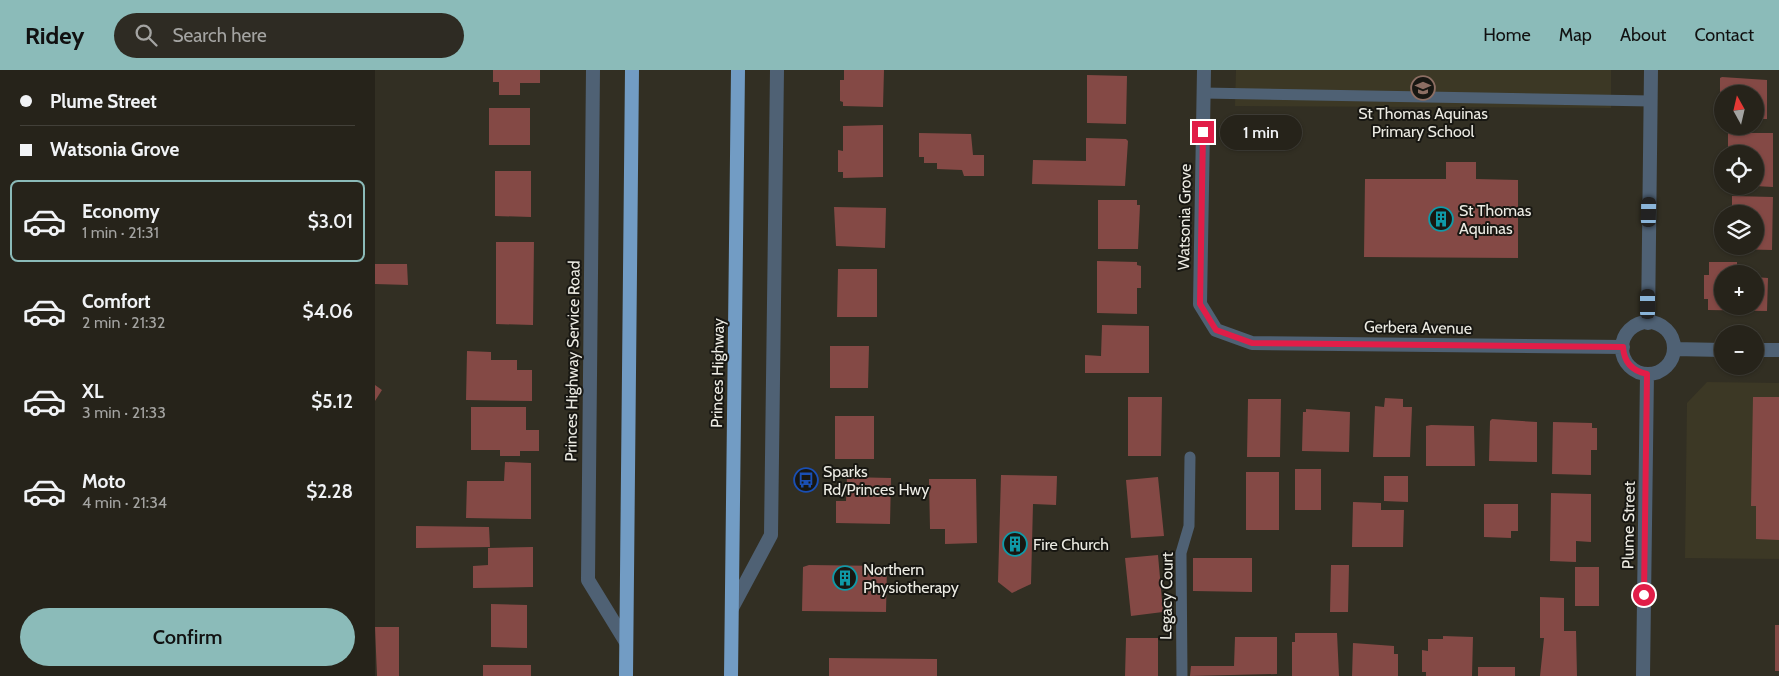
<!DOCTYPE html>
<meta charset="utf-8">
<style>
:root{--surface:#26231a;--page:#2e2b23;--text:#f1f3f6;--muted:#a4a4a2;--line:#424039;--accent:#8bbbb9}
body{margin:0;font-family:Cabin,sans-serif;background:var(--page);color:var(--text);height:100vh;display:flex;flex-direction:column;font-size:19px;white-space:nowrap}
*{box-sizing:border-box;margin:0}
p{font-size:16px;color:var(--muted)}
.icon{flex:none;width:28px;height:28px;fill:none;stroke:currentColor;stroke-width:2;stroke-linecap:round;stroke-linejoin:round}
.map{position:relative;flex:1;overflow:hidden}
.details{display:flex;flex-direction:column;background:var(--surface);width:375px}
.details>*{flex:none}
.banner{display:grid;align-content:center;height:110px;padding:0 20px;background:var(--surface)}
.needle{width:32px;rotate:352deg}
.fabs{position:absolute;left:1339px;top:15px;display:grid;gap:10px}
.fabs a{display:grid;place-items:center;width:50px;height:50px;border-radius:50%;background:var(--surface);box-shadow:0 1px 4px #0004,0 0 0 1px var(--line);font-size:25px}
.end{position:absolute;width:22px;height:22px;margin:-11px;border:6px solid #e11d48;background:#fff;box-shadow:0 0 0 2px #fff}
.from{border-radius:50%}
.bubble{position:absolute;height:35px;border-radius:18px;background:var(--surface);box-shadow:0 1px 4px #0004,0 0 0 1px var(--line);font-size:16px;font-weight:600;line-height:35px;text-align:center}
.car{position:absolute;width:15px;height:30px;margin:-15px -8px;border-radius:6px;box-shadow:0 0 4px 1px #0007;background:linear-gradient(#222 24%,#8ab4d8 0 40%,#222 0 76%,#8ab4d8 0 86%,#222 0)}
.banner b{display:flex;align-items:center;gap:18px;height:48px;font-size:19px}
.banner b+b{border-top:1px solid var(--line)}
.banner i{width:12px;height:12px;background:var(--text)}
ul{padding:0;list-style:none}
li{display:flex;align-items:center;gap:15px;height:82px;margin:0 10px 8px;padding:0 10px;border:2px solid transparent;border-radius:8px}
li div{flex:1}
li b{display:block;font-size:19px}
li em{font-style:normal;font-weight:600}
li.selected{border-color:var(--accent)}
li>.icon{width:45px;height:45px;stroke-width:1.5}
.button{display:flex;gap:10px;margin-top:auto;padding:10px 20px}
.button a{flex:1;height:58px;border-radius:30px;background:var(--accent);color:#111;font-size:20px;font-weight:600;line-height:58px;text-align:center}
header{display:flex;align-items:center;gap:30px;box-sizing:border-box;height:70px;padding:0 25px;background:var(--accent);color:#111}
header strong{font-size:24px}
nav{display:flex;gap:28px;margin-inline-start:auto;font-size:18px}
.search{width:350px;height:45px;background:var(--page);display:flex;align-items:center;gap:12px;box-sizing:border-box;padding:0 18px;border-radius:28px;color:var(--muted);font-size:19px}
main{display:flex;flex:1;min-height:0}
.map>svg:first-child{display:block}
.built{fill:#3c3825}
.building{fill:#844945}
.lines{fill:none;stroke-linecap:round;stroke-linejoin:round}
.service{stroke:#4f6174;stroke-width:11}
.minor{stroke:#4f6174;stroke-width:14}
.trunk{stroke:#729cc4;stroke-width:14}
.route{stroke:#e11d48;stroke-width:6}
.labels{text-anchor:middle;stroke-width:4;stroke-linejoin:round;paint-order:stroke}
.poi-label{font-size:16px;fill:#ecebe3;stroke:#181712;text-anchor:start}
.street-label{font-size:16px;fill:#ecebe3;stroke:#181712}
</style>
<header>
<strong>Ridey</strong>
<div class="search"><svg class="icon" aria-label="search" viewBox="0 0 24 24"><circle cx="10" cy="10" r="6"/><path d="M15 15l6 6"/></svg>Search here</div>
<nav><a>Home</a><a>Map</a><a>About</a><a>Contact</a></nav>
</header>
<main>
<section class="details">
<div class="banner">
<b><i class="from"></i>Plume Street</b>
<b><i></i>Watsonia Grove</b>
</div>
<ul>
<li class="selected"><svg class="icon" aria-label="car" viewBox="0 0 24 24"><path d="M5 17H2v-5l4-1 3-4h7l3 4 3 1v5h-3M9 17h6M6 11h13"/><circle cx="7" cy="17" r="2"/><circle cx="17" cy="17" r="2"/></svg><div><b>Economy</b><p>1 min · 21:31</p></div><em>$3.01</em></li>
<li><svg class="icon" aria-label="car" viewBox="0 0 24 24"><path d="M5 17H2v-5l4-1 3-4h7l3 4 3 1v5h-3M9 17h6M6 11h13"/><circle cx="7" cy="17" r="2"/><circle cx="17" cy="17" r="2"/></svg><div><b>Comfort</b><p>2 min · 21:32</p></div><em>$4.06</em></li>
<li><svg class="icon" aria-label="car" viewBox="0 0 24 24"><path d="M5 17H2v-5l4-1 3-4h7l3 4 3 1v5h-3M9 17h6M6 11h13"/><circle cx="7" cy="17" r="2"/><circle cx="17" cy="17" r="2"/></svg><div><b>XL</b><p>3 min · 21:33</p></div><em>$5.12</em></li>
<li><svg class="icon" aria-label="car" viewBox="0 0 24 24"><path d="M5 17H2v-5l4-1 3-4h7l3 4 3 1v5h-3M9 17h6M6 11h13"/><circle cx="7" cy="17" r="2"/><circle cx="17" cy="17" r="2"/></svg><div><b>Moto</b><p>4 min · 21:34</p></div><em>$2.28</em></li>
</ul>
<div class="button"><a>Confirm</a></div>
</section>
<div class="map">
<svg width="1404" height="606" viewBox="0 0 1404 606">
<rect width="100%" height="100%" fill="#322f23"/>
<!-- built -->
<path class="built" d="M861,0H1236V38L860,36Z
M1332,312L1404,313V489L1310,488L1312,333Z"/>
<!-- building -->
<path class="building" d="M118,0H165V13H145V25H124V12H118Z
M469,0H509L508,37L468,36V32L465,31V10H469Z
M712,5L752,6L751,54L712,53Z
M1347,7L1392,10V49H1380V24H1348V49H1345V8Z
M114,38H155V75H114Z
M508,55V107L468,108V102H463V80L468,81V56Z
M544,63L596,64L598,85H609V106H589L587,100L562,99V93H549V87H544Z
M1353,63H1398V117L1380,116V84H1353Z
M711,68L751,69L753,71L750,116L657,114L658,90L711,91Z
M1071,92H1101V109L1143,110V188L989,187L990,109H1071Z
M120,101H156V147L120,146Z
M1357,126L1398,127L1397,180L1357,179V176H1380V144H1357Z
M723,130H762V135H765L763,179H723Z
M459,137L511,138L510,178L461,176Z
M121,172H159L158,255L121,254Z
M722,191L762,192V195L766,196V218H762V244L722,243Z
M1334,192H1362V204H1348V236H1380V207L1393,208L1392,241L1333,240V229H1329V205H1334Z
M0,194H32L33,215L0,214Z
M463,199H502V247H462Z
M727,255L774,256V303H710V285L726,286Z
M455,276H494L493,318H455Z
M92,281L116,282V290H142V300H157V331L91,330Z
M0,315L7,320L0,331Z
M753,327H787L786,386H753Z
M1378,327H1404V470L1381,469V436H1376Z
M1010,328L1028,329V337H1037L1035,387H998L1000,336L1009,337Z
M873,329H906L905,387H872Z
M96,337H151V360H164V381H145V386H125V380H96Z
M931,339L975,342L974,382L927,381L928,342H931Z
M460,346H499V389H460Z
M1117,349L1162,352V392L1114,391L1115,351Z
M1178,352L1217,353V358H1222V380H1216V405L1177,404Z
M1056,355L1099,356L1100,396H1051V356Z
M130,392L156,393V449L91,448L92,411H129Z
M920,399H946V440H920Z
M871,402H904V460H871Z
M626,405L682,406L681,435L658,434L656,514L637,523L623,512Z
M1009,406H1033V432L1009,431Z
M472,407L516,408L515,454L461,453V431H471Z
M783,407L789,466L756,468L751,410Z
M554,409H601L602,473L570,474V459H555Z
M1176,423L1216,424V472L1201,471V492L1175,491Z
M978,432L1006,433V440H1029L1028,477H977Z
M1109,434H1143V461H1136V468L1109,467Z
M41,456L114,457L115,477L41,478Z
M158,477V517L98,518V496L113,495V478Z
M783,485L788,542L756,546L750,488Z
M818,488H877V522L818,521Z
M434,495L512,496L511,542L427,541L428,497Z
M956,495H974L973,542H955Z
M1200,497H1224V536H1200Z
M1165,527L1189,528V561H1201L1202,606H1165L1169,568H1165Z
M116,534L152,535V578L116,577Z
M1400,555H1404V601H1400Z
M0,557H24V606H2Z
M920,563H962L964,606H917V572H920Z
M1068,566L1098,567L1097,606H1051V602H1047V580L1053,581V569H1068Z
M860,567H902V604L815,606L816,596H859Z
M751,568H783V606H750Z
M978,573L1019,576V584H1023V606H977Z
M454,588L562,589V606H454Z
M108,595H156V606H108Z
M1103,597H1140V606H1103Z"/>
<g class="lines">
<!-- service -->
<path class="service" d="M828,23L1276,31
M807,606L806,483L814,456L815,387"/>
<!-- minor -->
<path class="minor" d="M218,0L213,510L251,572
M829,0L825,234L841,260L877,273L1248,277
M1247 278a26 26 0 1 1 52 0a26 26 0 1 1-52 0Z
M1273,253L1276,0
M1299,279L1348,280
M1380,280H1404
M357,538L396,465L402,0
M1268,606L1272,304"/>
<!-- trunk -->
<path class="trunk" d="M251,606L257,0
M356,606L363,0"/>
</g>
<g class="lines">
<!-- route -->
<path class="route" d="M828,62L825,234L841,260L877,273L1248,277C1249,292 1257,301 1272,304L1269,525"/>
</g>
<!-- icons -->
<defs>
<g id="school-ring" transform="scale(1.25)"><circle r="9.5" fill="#181712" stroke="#8d6e63" stroke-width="1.5"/><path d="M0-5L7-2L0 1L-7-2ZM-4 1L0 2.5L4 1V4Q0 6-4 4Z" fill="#8d6e63"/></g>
<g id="building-ring" transform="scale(1.25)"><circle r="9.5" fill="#181712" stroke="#0f9aa8" stroke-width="1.5"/><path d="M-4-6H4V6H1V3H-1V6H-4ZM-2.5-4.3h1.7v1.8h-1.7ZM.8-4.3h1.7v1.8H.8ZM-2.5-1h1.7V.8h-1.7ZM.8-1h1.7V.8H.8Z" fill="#0f9aa8"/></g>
<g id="bus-ring" transform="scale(1.25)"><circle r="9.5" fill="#181712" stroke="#1a4fb4" stroke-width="1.5"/><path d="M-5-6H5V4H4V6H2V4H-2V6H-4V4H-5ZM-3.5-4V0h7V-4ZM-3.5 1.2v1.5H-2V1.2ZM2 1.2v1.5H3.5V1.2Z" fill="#1a4fb4"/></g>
</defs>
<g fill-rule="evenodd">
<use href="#school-ring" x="1048" y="18"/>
<use href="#building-ring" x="1066" y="149"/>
<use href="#bus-ring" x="431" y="410"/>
<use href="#building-ring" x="640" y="474"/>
<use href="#building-ring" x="470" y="508"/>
</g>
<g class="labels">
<!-- poi labels -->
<g class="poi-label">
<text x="1048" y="49" text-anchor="middle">St Thomas Aquinas<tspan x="1048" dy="18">Primary School</tspan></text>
<text x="1084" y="146">St Thomas<tspan x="1084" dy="18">Aquinas</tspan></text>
<text x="448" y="407">Sparks<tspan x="448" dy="18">Rd/Princes Hwy</tspan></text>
<text x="658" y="480">Fire Church</text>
<text x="488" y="505">Northern<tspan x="488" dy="18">Physiotherapy</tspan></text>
</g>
<!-- street labels -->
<g class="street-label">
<text transform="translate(809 147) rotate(-89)" y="6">Watsonia Grove</text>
<text transform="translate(1043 257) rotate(1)" y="6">Gerbera Avenue</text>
<text transform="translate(197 291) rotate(-89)" y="6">Princes Highway Service Road</text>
<text transform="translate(342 303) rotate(-89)" y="6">Princes Highway</text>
<text transform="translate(1253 455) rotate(-89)" y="6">Plume Street</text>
<text transform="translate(791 526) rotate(-89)" y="6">Legacy Court</text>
</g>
</g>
</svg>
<div class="fabs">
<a><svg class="needle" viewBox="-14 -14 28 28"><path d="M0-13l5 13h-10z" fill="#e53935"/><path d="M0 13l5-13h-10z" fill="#a4a4a2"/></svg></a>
<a><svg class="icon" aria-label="locate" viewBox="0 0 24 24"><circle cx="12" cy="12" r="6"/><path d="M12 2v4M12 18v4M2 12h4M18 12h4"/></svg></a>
<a><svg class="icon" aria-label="layers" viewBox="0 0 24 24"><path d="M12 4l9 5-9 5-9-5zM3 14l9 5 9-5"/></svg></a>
<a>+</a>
<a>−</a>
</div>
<i class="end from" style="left:1269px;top:525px"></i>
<i class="end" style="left:828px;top:62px"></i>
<div class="bubble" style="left:845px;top:45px;width:82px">1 min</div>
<i class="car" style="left:1274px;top:142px;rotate:1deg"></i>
<i class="car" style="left:1273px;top:234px;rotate:0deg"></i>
</div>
</main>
